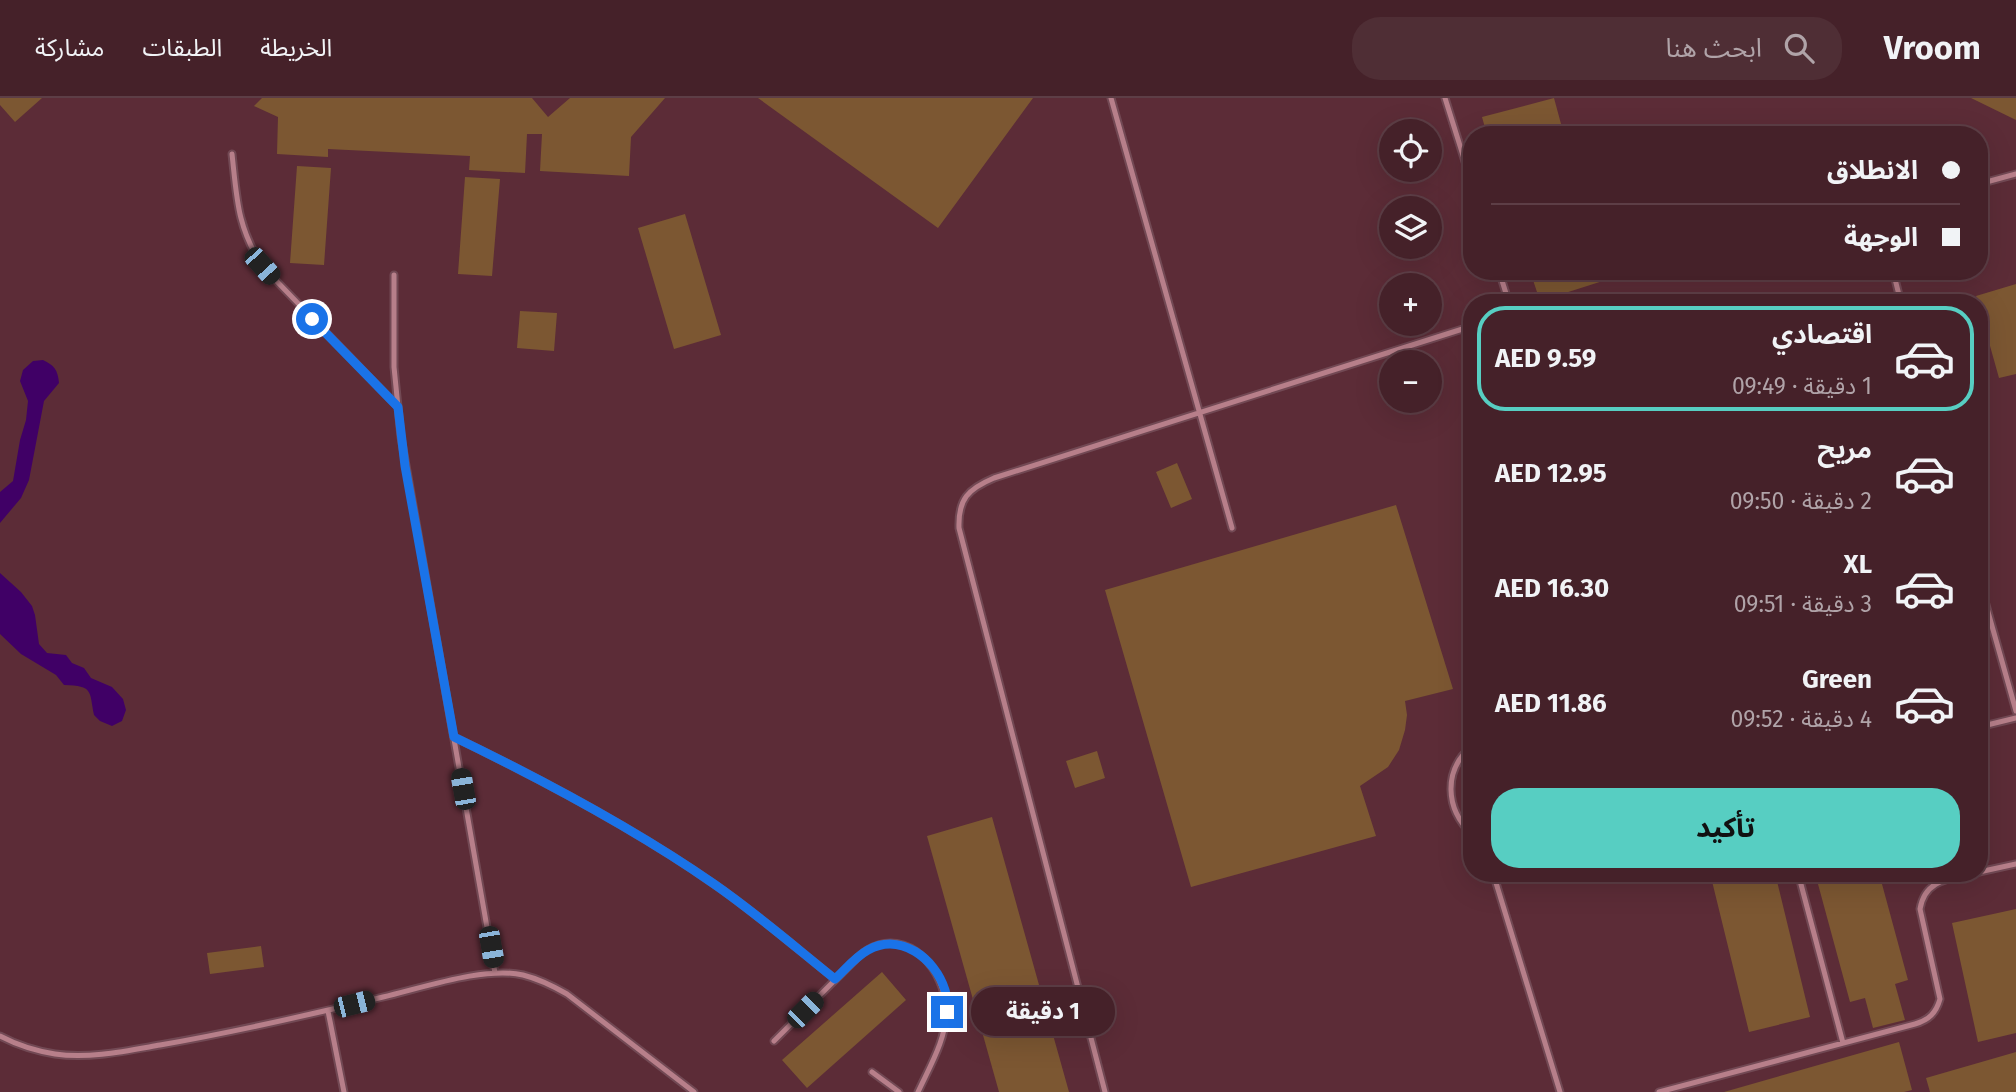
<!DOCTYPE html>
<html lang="ar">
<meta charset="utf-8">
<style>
:root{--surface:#452129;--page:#4f2e35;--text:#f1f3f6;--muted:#b0a3a8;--line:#5d3e46;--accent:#57cec2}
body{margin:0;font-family:"Fira Sans","Noto Sans Arabic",sans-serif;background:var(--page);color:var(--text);direction:rtl;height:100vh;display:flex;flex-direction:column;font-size:26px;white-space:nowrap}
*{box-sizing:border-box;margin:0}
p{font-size:23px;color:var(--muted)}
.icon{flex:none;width:38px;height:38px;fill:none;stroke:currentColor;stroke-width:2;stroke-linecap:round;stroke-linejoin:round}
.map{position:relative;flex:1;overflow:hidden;direction:ltr}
.sheet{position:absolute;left:1463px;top:196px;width:525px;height:588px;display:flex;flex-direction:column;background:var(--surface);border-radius:28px;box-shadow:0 7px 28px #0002,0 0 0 2px var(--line);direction:rtl}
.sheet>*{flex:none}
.banner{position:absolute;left:1463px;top:28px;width:525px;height:154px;border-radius:28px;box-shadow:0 7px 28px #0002,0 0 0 2px var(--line);direction:rtl;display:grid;align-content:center;height:154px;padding:0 28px;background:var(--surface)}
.fabs{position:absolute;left:1379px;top:21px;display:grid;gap:14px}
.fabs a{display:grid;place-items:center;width:63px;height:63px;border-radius:50%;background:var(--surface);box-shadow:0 7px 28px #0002,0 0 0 2px var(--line);font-size:35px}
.end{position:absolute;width:32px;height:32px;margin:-16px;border:9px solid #1a73e8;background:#fff;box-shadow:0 0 0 4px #fff}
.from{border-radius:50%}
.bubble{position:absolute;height:49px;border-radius:24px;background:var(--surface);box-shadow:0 7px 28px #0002,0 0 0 2px var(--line);font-size:23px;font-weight:700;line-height:49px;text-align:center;direction:rtl}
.car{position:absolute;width:21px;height:42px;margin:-21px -10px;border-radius:9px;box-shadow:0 0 5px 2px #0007;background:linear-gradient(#222 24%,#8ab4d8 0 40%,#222 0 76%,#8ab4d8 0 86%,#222 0)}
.banner b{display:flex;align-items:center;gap:24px;height:66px;font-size:26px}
.banner b+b{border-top:2px solid var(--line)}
.banner i{width:18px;height:18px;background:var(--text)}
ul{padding:12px 0 0;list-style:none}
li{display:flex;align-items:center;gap:21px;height:105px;margin:0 14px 10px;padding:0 14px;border:4px solid transparent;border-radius:28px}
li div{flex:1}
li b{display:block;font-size:26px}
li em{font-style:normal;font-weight:700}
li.active{border-color:var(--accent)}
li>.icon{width:63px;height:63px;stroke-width:1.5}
.cta{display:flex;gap:14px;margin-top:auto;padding:14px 28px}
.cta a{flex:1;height:80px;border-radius:28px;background:var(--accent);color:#111;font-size:28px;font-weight:700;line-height:80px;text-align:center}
header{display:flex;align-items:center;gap:42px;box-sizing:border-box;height:98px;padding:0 35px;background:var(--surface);border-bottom:2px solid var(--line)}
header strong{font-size:33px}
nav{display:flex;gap:38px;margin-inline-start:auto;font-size:24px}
.search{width:490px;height:63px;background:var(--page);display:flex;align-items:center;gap:18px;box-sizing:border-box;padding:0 24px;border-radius:28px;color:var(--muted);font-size:26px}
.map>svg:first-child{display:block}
.water{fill:#400066}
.building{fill:#7c5732}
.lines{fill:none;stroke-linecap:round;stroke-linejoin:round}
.lane-casing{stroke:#724954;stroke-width:9}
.lane{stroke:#b77f8a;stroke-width:5}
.route{stroke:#1a73e8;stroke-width:9}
</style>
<header>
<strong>Vroom</strong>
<div class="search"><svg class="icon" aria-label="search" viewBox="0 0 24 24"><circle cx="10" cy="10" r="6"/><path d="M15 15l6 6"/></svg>ابحث هنا</div>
<nav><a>الخريطة</a><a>الطبقات</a><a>مشاركة</a></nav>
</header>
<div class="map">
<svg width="2016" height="994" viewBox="0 0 2016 994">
<rect width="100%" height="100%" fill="#5c2c37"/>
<!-- water -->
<path class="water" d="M43,262C54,267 58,272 59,285L44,303L29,382L21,400L0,425V394L13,383L20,342L26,322L28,303L20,283L23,272L33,263Z
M0,475L21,494L32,508L35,517L39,546L47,555L66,557L72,565L84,570L91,580L112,589L123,601L126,612L122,623L112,628L100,623L94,617C89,593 94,588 64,587L56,577L21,556L0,536Z"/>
<!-- building -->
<path class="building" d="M0,0H42L15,24L0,7Z
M262,0H532L548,19L570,0H665L631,39L629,78L540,73L542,36H527L525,75L469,72L470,58L328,51V59L277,56L278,19L254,8Z
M758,0H1033L938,130Z
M1554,0L1564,37H1487L1482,19Z
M1971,0H2016V22Z
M297,68L331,70L324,167L290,165Z
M465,79L500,81L492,178L458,176Z
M685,116L721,237L674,251L638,130Z
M1530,173H1631V174L1540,203Z
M2016,186V276L1999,280L1976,198Z
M520,213L557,215L554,253L517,250Z
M1177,365L1192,401L1171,410L1156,374Z
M1396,407L1453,591L1405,603L1407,617L1405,632L1399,652L1388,669L1360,688L1376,738L1191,789L1105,492Z
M1097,653L1105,680L1075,690L1066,663Z
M992,719L1069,994H999L927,738Z
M1710,775H1775L1810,919L1749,934Z
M1815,775H1879L1908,882L1895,886L1905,922L1873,930L1865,900L1850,904Z
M2016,811V935L1978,944L1952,825Z
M261,848L264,869L210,876L207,855Z
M882,874L906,902L807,990L782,962Z
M1899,944L1912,992L1904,994H1724Z
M2016,954V994H1930L1926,980Z"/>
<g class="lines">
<!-- lane casing -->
<g class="lane-casing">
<path id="lane" d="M1111,0L1232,430
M1445,0L1472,86
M232,56C237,101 237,128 262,168L398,309
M1979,86L2016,76
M1499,173L1509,205
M1893,173L1901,205
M394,177V269L401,339L495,875
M1979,482L2016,613
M1979,629L2016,620
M454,639C543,682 632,729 714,786C756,815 795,849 835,881
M1472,648C1443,672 1445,711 1472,736
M1979,774L2016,766
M1493,775L1560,994
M1798,775L1843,945
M328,913L344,994
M0,938C17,947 36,953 55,956C89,961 126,953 160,947C235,934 309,917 383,899C422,890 485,868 523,877C539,881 553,888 567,896L694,994
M774,943L854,863C858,859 862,855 867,852C908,827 946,873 946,912C947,940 930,968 918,994
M872,974L899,994
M1105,994L959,430C958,401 968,391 994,380L1472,228
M1659,994L1915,926C1929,922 1936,915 1940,901L1920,811C1925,781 1950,781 1975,775"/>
</g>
<!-- lane -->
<use href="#lane" class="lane"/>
</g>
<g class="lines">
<!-- route -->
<path class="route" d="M312,221L398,309L405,368L454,639C543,682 632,729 714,786C756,815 795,849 835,881C845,872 855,859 868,852C900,834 935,860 945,892C947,898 946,907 947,914"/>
</g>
</svg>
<div class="fabs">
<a><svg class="icon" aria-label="locate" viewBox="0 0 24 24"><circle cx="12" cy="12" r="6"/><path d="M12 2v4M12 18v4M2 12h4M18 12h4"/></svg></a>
<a><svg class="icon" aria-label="layers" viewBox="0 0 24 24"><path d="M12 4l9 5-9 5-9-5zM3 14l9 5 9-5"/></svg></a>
<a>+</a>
<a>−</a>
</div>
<i class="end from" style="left:312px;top:221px"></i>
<i class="end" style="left:947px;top:914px"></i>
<div class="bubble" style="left:971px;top:889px;width:144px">1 دقيقة</div>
<i class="car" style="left:262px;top:168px;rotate:138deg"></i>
<i class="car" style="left:463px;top:691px;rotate:350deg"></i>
<i class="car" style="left:491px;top:849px;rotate:170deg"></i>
<i class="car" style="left:354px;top:906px;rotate:76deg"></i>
<i class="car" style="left:805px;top:912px;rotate:45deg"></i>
<div class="banner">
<b><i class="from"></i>الانطلاق</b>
<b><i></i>الوجهة</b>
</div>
<section class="sheet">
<ul>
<li class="active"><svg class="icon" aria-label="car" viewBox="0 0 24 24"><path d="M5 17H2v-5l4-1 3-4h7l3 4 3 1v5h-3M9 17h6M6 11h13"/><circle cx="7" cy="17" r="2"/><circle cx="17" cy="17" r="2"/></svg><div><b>اقتصادي</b><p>1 دقيقة · 09:49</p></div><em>AED 9.59</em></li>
<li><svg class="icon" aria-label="car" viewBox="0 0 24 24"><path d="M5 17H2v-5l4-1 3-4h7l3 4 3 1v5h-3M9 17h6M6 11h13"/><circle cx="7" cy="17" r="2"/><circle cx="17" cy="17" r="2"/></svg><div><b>مريح</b><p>2 دقيقة · 09:50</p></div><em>AED 12.95</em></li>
<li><svg class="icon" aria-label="car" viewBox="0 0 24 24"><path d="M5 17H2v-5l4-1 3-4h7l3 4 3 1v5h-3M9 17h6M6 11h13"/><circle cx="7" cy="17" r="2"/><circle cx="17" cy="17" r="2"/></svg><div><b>XL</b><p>3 دقيقة · 09:51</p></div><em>AED 16.30</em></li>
<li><svg class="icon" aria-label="car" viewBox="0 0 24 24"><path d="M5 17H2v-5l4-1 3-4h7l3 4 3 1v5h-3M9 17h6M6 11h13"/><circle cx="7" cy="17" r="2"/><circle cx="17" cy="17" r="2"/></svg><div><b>Green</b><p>4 دقيقة · 09:52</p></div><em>AED 11.86</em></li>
</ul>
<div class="cta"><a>تأكيد</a></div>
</section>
</div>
